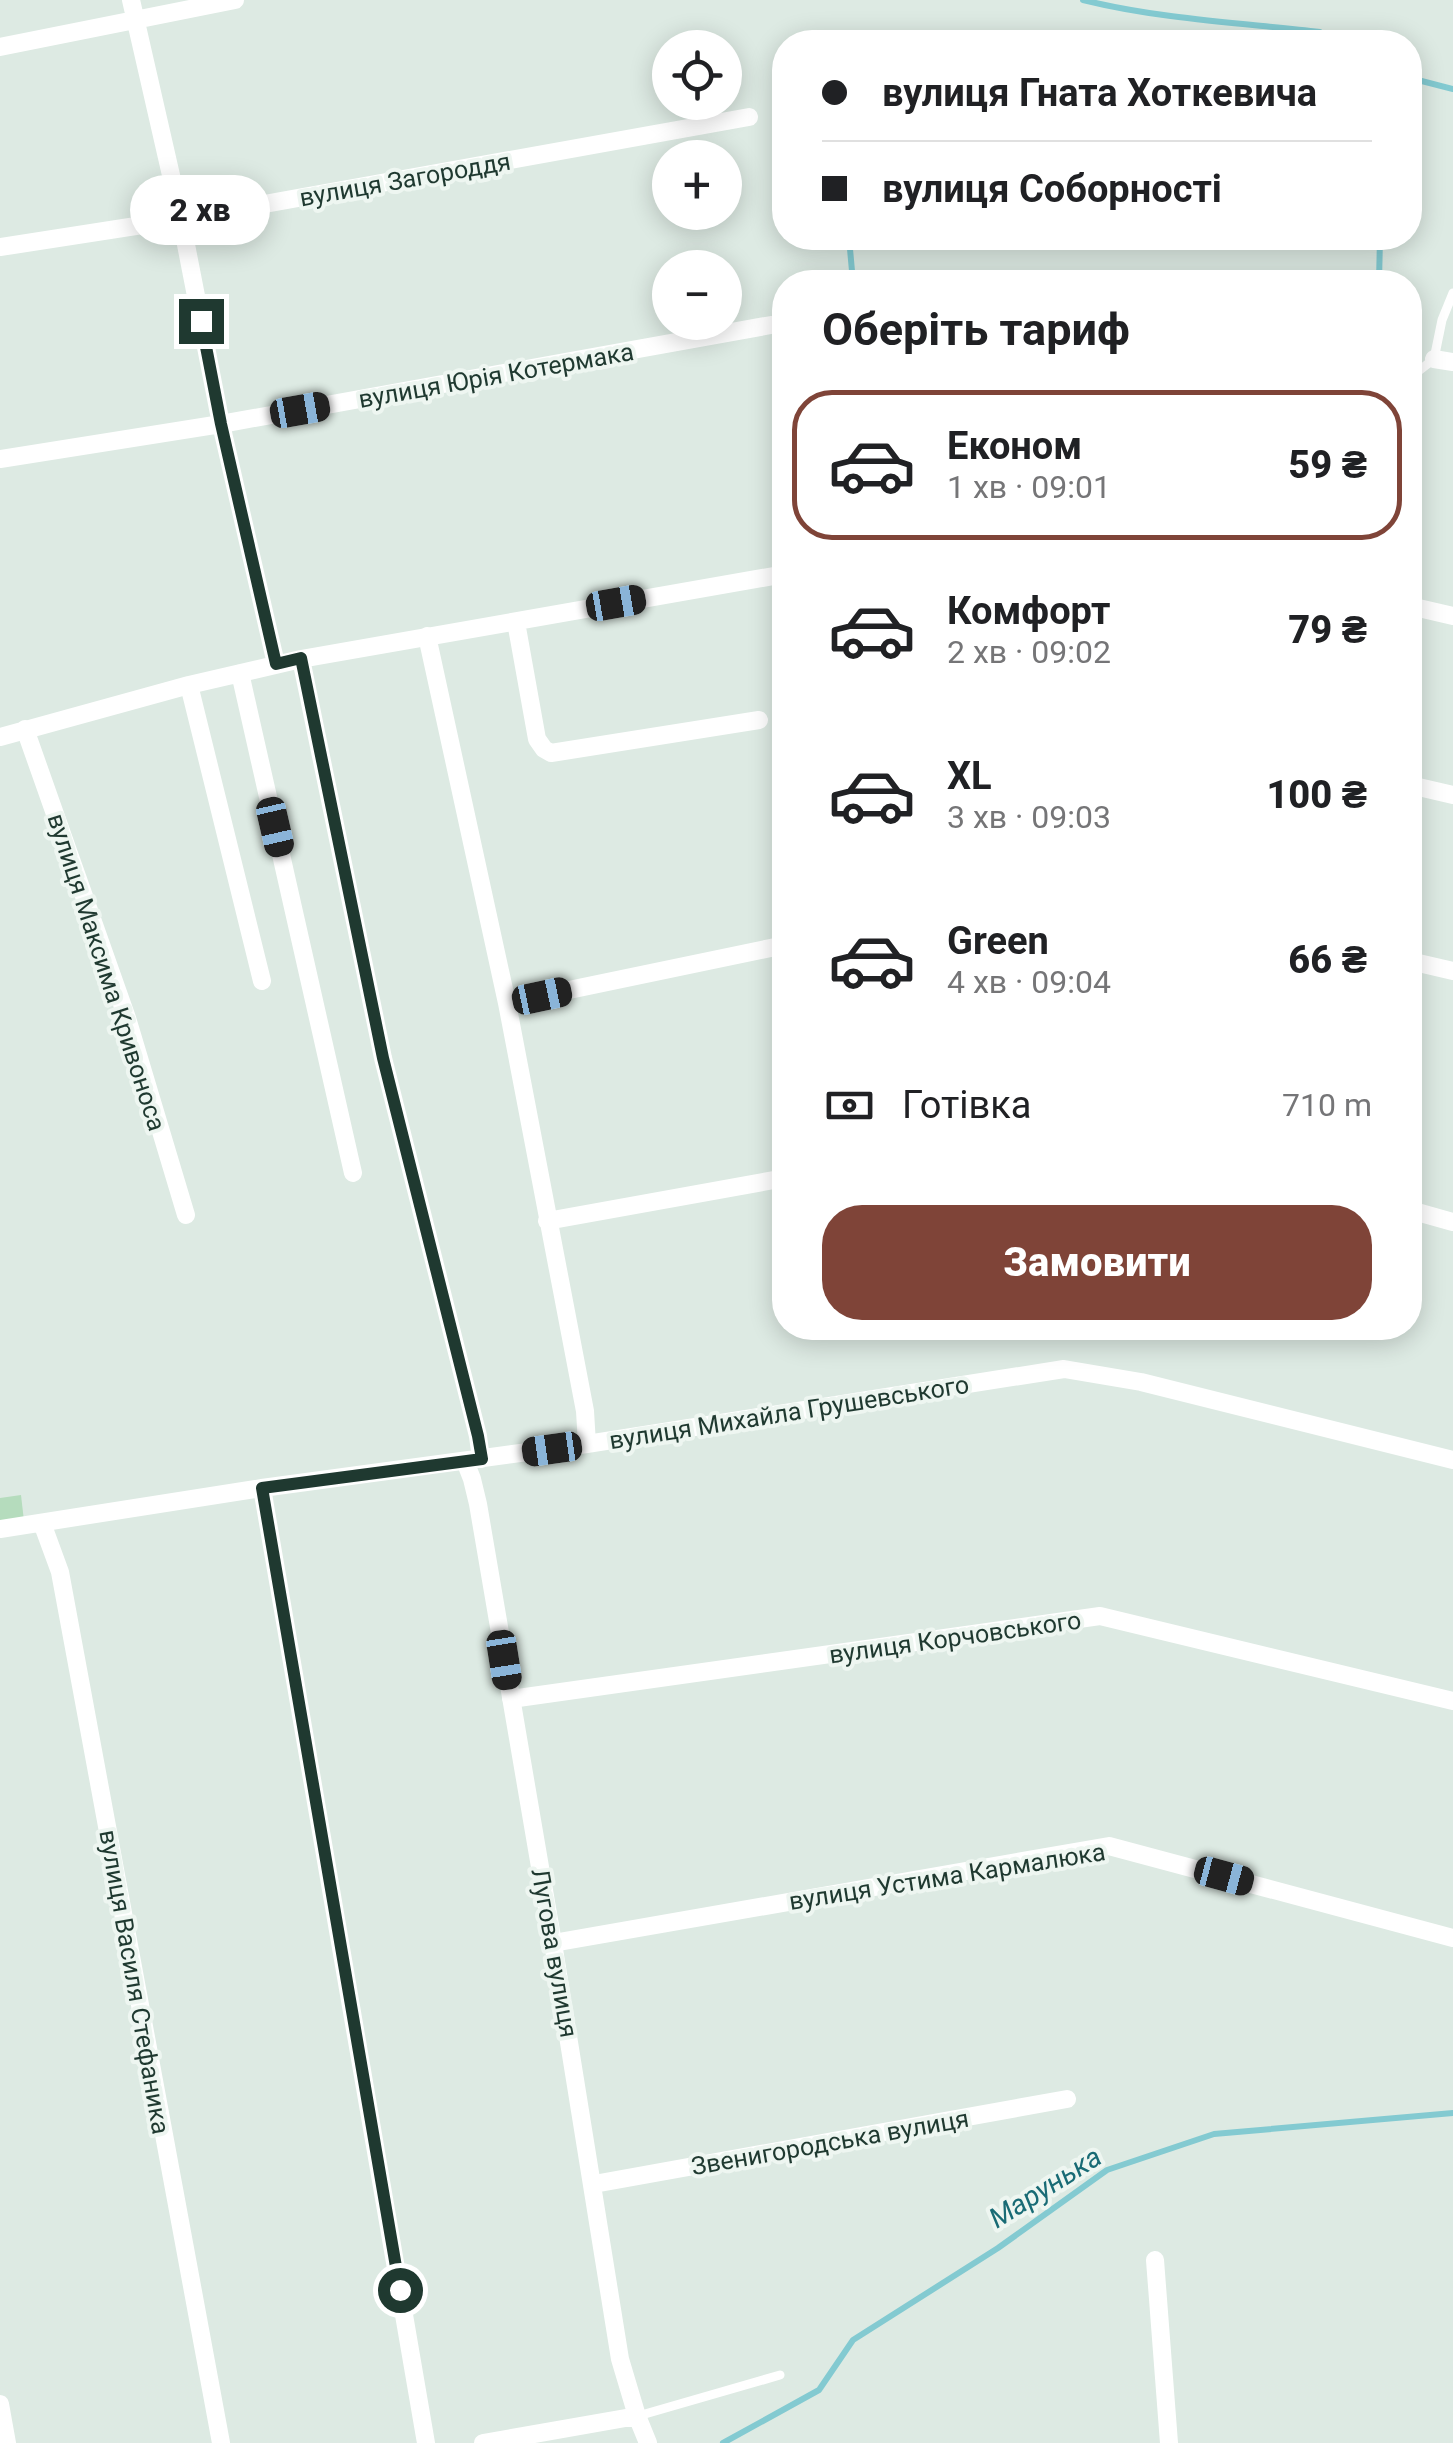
<!DOCTYPE html>
<html lang="uk">
<meta charset="utf-8">
<style>
:root{--surface:#fff;--page:#f6f6f6;--text:#202124;--muted:#757577;--line:#e0e0e0;--accent:#7f4438}
body{margin:0;font-family:Roboto,sans-serif;background:var(--page);color:var(--text);height:100vh;display:flex;flex-direction:column;font-size:38px;white-space:nowrap}
*{box-sizing:border-box;margin:0}
p{font-size:32px;color:var(--muted)}
.icon{flex:none;width:55px;height:55px;fill:none;stroke:currentColor;stroke-width:2;stroke-linecap:round;stroke-linejoin:round}
.map{position:relative;flex:1;overflow:hidden}
.side{position:absolute;left:772px;top:270px;width:650px;height:1070px;display:flex;flex-direction:column;background:var(--surface);border-radius:40px;box-shadow:0 5px 25px #0003}
.side>*{flex:none}
.top-card{position:absolute;left:772px;top:30px;width:650px;height:220px;border-radius:40px;box-shadow:0 5px 25px #0003;display:grid;align-content:center;height:220px;padding:0 50px;background:var(--surface)}
.controls{position:absolute;left:652px;top:30px;display:grid;gap:20px}
.controls a{display:grid;place-items:center;width:90px;height:90px;border-radius:50%;background:var(--surface);box-shadow:0 5px 25px #0003;font-size:50px}
.end{position:absolute;width:45px;height:45px;margin:-22px;border:12px solid #1f3930;background:#fff;box-shadow:0 0 0 5px #fff}
.from{border-radius:50%}
.bubble{position:absolute;height:70px;border-radius:35px;background:var(--surface);box-shadow:0 5px 25px #0003;font-size:32px;font-weight:800;line-height:70px;text-align:center}
.car{position:absolute;width:30px;height:60px;margin:-30px -15px;border-radius:12px;box-shadow:0 0 8px 2px #0007;background:linear-gradient(#222 24%,#8ab4d8 0 40%,#222 0 76%,#8ab4d8 0 86%,#222 0)}
.top-card b{display:flex;align-items:center;gap:35px;height:95px;font-size:38px}
.top-card b+b{border-top:2px solid var(--line)}
.top-card i{width:25px;height:25px;background:var(--text)}
ul{padding:0;list-style:none}
li{display:flex;align-items:center;gap:30px;height:150px;margin:0 20px 15px;padding:0 30px;border:5px solid transparent;border-radius:40px}
li div{flex:1}
li b{display:block;font-size:38px}
li em{font-style:normal;font-weight:800}
li.current{border-color:var(--accent)}
li>.icon{width:90px;height:90px;stroke-width:1.5}
h2{padding:0 50px;font-size:45px;line-height:120px}
.pay{display:flex;align-items:center;gap:25px;height:110px;padding:0 50px;font-size:38px}
.pay p{margin-inline-start:auto}
.primary-button{display:flex;gap:20px;margin-top:auto;padding:20px 50px}
.primary-button a{flex:1;height:115px;border-radius:40px;background:var(--accent);color:#fff;font-size:40px;font-weight:800;line-height:115px;text-align:center}
.map>svg:first-child{display:block}
.green{fill:#b5dcbd}
.lines{fill:none;stroke-linecap:round;stroke-linejoin:round}
.stream{stroke:#83cad1;stroke-width:6}
.service{stroke:#fff;stroke-width:9}
.minor{stroke:#fff;stroke-width:18}
.route{stroke:#1f3930;stroke-width:12}
.labels{text-anchor:middle;stroke-width:8;stroke-linejoin:round;paint-order:stroke}
.street-label{font-size:25px;fill:#1f3930;stroke:#eef6f1}
.water-label{font-size:28px;font-style:italic;fill:#196b75;stroke:#eef6f1}
</style>
<div class="map">
<svg width="1453" height="2443" viewBox="0 0 1453 2443">
<rect width="100%" height="100%" fill="#ddeae3"/>
<!-- green -->
<path class="green" d="M21,1495L24,1521L0,1525V1498Z"/>
<g class="lines">
<!-- stream -->
<path class="stream" d="M1083,0C1160,19 1241,23 1320,32L1326,42
M1410,78L1453,89
M849,238L853,282
M1379,282L1380,238
M723,2443L819,2390L853,2340L998,2248L1107,2170L1214,2134L1453,2113"/>
<!-- service -->
<path class="service" d="M1410,384L1416,373L1434,359L1442,320L1453,293
M638,2416L780,2375"/>
<!-- minor -->
<path class="minor" d="M131,0L181,219L221,424L276,664
M0,47L235,0
M0,247L181,219L749,117
M1434,359L1453,362
M0,459L221,424L771,325
M1410,606L1453,616
M516,622L537,739L544,749L551,753L759,720
M427,636L507,1003L585,1411L587,1444
M301,659L383,1058L478,1436L481,1459
M240,673L353,1173
M189,685L262,981
M25,729L127,1018L186,1215
M0,737L189,685L301,659L785,574
M1410,785L1453,795
M1410,961L1453,971
M507,1003L785,945
M1410,1210L1453,1222
M547,1221L785,1178
M465,1461L472,1479L478,1504L553,1943L620,2359L637,2416L648,2443
M262,1488L426,2443
M42,1523L60,1572L221,2443
M0,1529L262,1488L587,1444L1064,1369L1141,1382L1453,1460
M511,1699L1100,1616L1453,1701
M553,1943L1109,1846L1453,1938
M594,2184L1067,2099
M1155,2260L1169,2443
M0,2404L7,2443
M483,2443L637,2416"/>
</g>
<g class="lines">
<!-- route -->
<path class="route" d="M201,321L221,424L276,664L301,658L383,1058L478,1436L482,1459L262,1488L400,2290"/>
</g>
<g class="labels">
<!-- street labels -->
<g class="street-label">
<text transform="translate(405 179) rotate(-10)" y="9">вулиця Загороддя</text>
<text transform="translate(496 375) rotate(-10)" y="9">вулиця Юрія Котермака</text>
<text transform="translate(107 972) rotate(72)" y="9">вулиця Максима Кривоноса</text>
<text transform="translate(789 1412) rotate(-9)" y="9">вулиця Михайла Грушевського</text>
<text transform="translate(955 1637) rotate(-8)" y="9">вулиця Корчовського</text>
<text transform="translate(947 1876) rotate(-9)" y="9">вулиця Устима Кармалюка</text>
<text transform="translate(555 1953) rotate(80)" y="9">Лугова вулиця</text>
<text transform="translate(135 1982) rotate(80)" y="9">вулиця Василя Стефаника</text>
<text transform="translate(830 2142) rotate(-10)" y="9">Звенигородська вулиця</text>
</g>
<!-- water labels -->
<g class="water-label">
<text transform="translate(1045 2187) rotate(-32)" y="10">Марунька</text>
</g>
</g>
</svg>
<div class="controls">
<a><svg class="icon" aria-label="locate" viewBox="0 0 24 24"><circle cx="12" cy="12" r="6"/><path d="M12 2v4M12 18v4M2 12h4M18 12h4"/></svg></a>
<a>+</a>
<a>−</a>
</div>
<i class="end from" style="left:400px;top:2290px"></i>
<i class="end" style="left:201px;top:321px"></i>
<div class="bubble" style="left:130px;top:175px;width:140px">2 хв</div>
<i class="car" style="left:300px;top:410px;rotate:80deg"></i>
<i class="car" style="left:616px;top:603px;rotate:80deg"></i>
<i class="car" style="left:275px;top:827px;rotate:167deg"></i>
<i class="car" style="left:542px;top:996px;rotate:78deg"></i>
<i class="car" style="left:552px;top:1449px;rotate:262deg"></i>
<i class="car" style="left:504px;top:1660px;rotate:171deg"></i>
<i class="car" style="left:1224px;top:1876px;rotate:105deg"></i>
<div class="top-card">
<b><i class="from"></i>вулиця Гната Хоткевича</b>
<b><i></i>вулиця Соборності</b>
</div>
<section class="side">
<h2>Оберіть тариф</h2>
<ul>
<li class="current"><svg class="icon" aria-label="car" viewBox="0 0 24 24"><path d="M5 17H2v-5l4-1 3-4h7l3 4 3 1v5h-3M9 17h6M6 11h13"/><circle cx="7" cy="17" r="2"/><circle cx="17" cy="17" r="2"/></svg><div><b>Економ</b><p>1 хв · 09:01</p></div><em>59 ₴</em></li>
<li><svg class="icon" aria-label="car" viewBox="0 0 24 24"><path d="M5 17H2v-5l4-1 3-4h7l3 4 3 1v5h-3M9 17h6M6 11h13"/><circle cx="7" cy="17" r="2"/><circle cx="17" cy="17" r="2"/></svg><div><b>Комфорт</b><p>2 хв · 09:02</p></div><em>79 ₴</em></li>
<li><svg class="icon" aria-label="car" viewBox="0 0 24 24"><path d="M5 17H2v-5l4-1 3-4h7l3 4 3 1v5h-3M9 17h6M6 11h13"/><circle cx="7" cy="17" r="2"/><circle cx="17" cy="17" r="2"/></svg><div><b>XL</b><p>3 хв · 09:03</p></div><em>100 ₴</em></li>
<li><svg class="icon" aria-label="car" viewBox="0 0 24 24"><path d="M5 17H2v-5l4-1 3-4h7l3 4 3 1v5h-3M9 17h6M6 11h13"/><circle cx="7" cy="17" r="2"/><circle cx="17" cy="17" r="2"/></svg><div><b>Green</b><p>4 хв · 09:04</p></div><em>66 ₴</em></li>
</ul>
<div class="pay"><svg class="icon" aria-label="cash" viewBox="0 0 24 24"><path d="M3 7h18v10H3z"/><circle cx="12" cy="12" r="2"/></svg>Готівка<p>710 m</p></div>
<div class="primary-button"><a>Замовити</a></div>
</section>
</div>
